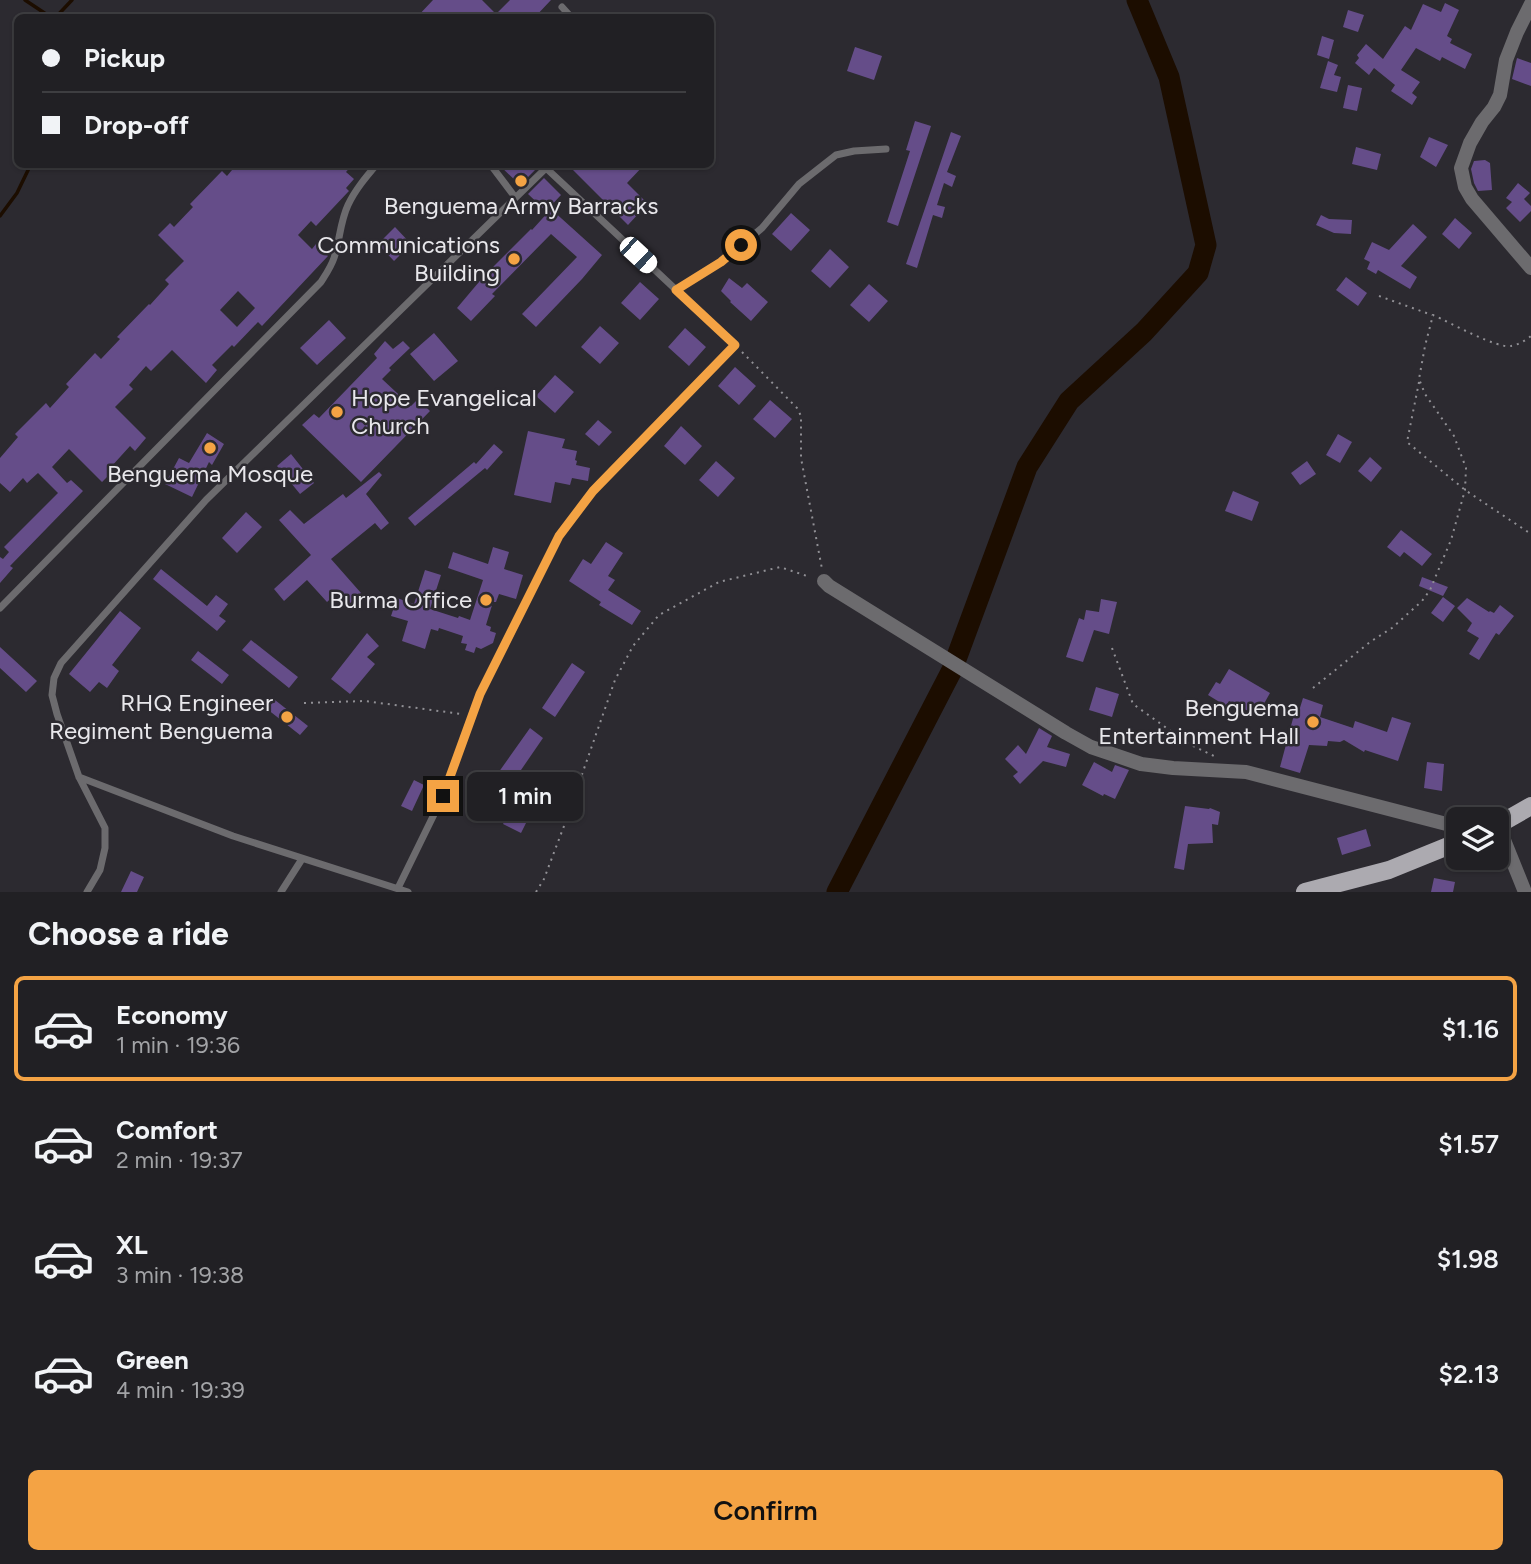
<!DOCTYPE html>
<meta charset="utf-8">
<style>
:root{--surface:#212024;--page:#29282c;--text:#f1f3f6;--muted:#a2a3a6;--line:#3e3e41;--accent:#f4a344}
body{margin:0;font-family:Figtree,sans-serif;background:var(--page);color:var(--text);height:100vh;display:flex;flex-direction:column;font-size:26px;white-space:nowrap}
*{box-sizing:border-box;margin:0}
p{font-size:23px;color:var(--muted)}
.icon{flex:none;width:38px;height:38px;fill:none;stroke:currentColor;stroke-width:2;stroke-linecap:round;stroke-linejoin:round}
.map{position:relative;height:892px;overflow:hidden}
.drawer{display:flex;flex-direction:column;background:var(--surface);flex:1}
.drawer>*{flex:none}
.top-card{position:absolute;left:14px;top:14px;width:700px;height:154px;border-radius:10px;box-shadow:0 2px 5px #0004,0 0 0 2px var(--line);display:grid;align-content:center;height:154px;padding:0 28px;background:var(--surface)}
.fabs{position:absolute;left:1446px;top:807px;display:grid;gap:14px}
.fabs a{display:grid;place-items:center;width:63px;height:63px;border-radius:10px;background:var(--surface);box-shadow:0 2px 5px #0004,0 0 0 2px var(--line);font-size:35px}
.end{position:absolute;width:32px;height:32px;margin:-16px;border:9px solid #f4a344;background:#111;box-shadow:0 0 0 4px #111}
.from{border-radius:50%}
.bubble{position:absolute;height:49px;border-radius:10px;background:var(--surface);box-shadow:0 2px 5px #0004,0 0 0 2px var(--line);font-size:23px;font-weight:600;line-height:49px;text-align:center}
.car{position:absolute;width:21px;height:42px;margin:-21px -10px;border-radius:9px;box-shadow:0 0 5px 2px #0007;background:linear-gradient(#fff 24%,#345 0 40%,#fff 0 76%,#345 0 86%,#fff 0)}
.top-card b{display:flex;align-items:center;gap:24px;height:66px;font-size:26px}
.top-card b+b{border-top:2px solid var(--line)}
.top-card i{width:18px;height:18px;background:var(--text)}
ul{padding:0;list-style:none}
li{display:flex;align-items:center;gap:21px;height:105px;margin:0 14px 10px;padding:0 14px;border:4px solid transparent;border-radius:10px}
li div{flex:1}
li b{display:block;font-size:26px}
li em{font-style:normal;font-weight:600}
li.selected{border-color:var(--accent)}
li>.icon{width:63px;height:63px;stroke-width:1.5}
h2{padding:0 28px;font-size:32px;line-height:84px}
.button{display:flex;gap:14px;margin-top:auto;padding:14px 28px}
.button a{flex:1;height:80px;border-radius:10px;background:var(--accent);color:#111;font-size:28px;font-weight:600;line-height:80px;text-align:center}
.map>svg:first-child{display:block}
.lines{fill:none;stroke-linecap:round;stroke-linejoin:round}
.stream{stroke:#1c0d00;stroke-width:3.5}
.river{stroke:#1c0d00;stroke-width:21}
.building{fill:#654d89;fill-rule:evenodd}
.path{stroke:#919095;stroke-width:2;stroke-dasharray:2 5;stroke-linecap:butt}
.lane{stroke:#6c6b6e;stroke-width:7}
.street{stroke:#6c6b6e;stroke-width:14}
.primary{stroke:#acaab0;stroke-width:18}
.route{stroke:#f4a344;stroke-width:9}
.poi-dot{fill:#f4a344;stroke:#2c2a30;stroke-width:2.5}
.labels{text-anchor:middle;stroke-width:5;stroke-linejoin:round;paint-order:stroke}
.poi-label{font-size:24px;fill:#e8e7eb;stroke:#2c2a30;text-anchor:end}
</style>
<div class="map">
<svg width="1531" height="892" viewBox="0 0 1531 892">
<rect width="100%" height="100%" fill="#2c2a30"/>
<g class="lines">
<!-- stream -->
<path class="stream" d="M25,0L52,18
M55,18L72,0
M0,216L17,193L31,164"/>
<!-- river -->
<path class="river" d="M837,892L952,670L1027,467L1069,401L1144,332L1198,273L1206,245L1169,77L1137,0"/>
</g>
<!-- building -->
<path class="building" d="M433,0H482L496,14L510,0H551L534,18H416Z
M1445,3L1459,10L1447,36L1452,39L1450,43L1472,54L1465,69L1442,57L1440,61L1416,48L1401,70L1420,82L1412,93L1417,97L1412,105L1391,91L1395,85L1374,68L1369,75L1355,63L1359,58L1357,55L1366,44L1383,59L1405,26L1411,30L1423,4L1441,12Z
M1348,10L1364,15L1358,32L1343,27Z
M1322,36L1334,40L1329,59L1317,55Z
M855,47L882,56L874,80L847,71Z
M1517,58L1531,63V86L1512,79Z
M1328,61L1338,65L1334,75L1341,77L1337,92L1320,88Z
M1348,85L1362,88L1357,111L1343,108Z
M915,121L931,126L898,226L887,222L910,151L906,150Z
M951,132L961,136L947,172L956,176L952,187L944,183L937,205L945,207L942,218L933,215L917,268L906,264Z
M1429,137L1448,145L1436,167L1420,157Z
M1356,147L1381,154L1377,170L1352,164Z
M1485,160L1490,163L1492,190L1478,191L1474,183L1471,169L1474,161Z
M237,164H353L346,172L354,179L346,188L349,191L348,192L316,226L311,221L298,235L312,249L316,244L328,256L262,326L258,322L234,347L232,345L212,365L217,370L206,383L172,350L151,371L146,366L129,385L133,389L115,407L146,438L135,451L130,446L111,467L114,470L102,482L69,449L52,467L67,483L71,480L83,491L10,566L13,568L0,583V557L3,559L9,552L4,547L58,493L38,473L27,483L23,478L10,492L0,483V458L18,437L15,434L46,403L50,408L69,387L66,384L95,353L101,359L120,339L117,337L149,304L150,305L169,284L165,280L184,261L158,235L170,223L174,227L193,207L190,204L222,171L227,176ZM238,291L255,308L237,327L220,310Z
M498,164H530L535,170L520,185Z
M567,164H645L627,183L644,200L637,208L640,212L628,225Z
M544,178L561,195L546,211L528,194Z
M1518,183L1530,193L1524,199L1531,206V211L1520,222L1506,208L1512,202L1506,198Z
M551,209L602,255L582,279L536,327L522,314L577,257L551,234L492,294L495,296L471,321L457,308L484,276L531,229L532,230Z
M791,213L810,230L791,251L772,234Z
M1321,215L1329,219L1352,220L1351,234L1334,233L1316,225Z
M1455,218L1472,233L1459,249L1442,234Z
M1413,224L1427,237L1401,266L1417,277L1410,289L1378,270L1376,274L1367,269L1370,262L1364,259L1372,242L1389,250Z
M395,227L411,244L394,261L378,244Z
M830,249L849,267L830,288L811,271Z
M1346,277L1367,293L1358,306L1336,290Z
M729,278L742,288L747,283L768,302L751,321L730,302L731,301L721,291Z
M640,282L659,299L640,320L621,303Z
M869,284L888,301L869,322L850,305Z
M329,320L346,338L317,365L300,348Z
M600,326L619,343L600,364L581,347Z
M685,328L706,347L689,366L668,347Z
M434,333L458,361L434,381L410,354Z
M385,341L393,349L403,341L410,348L389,368L391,370L382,379L411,406L418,399L430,411L361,482L302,425L314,414L319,418L377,358L374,354Z
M735,367L756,386L739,405L718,386Z
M555,375L574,392L555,413L536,396Z
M770,400L792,419L775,438L753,419Z
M598,420L612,432L599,446L585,434Z
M681,426L702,446L685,465L664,446Z
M528,431L565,439L562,448L577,451L575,460L577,461L576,465L590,468L588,481L572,478L570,485L555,482L551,503L514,495Z
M207,433L224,444L212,465L209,462L192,497L165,484L179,458L189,463Z
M1338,434L1352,442L1340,463L1326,455Z
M494,444L503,452L487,470L485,468L415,526L408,518L474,462L476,464Z
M291,454L314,483L300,494L277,466Z
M1370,457L1382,468L1371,482L1358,471Z
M716,461L735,478L718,497L699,480Z
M1307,461L1316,474L1300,485L1291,473Z
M379,472L382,475L366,494L389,523L381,530L375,523L331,559L361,593L349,604L338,592L327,602L307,580L284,601L274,589L311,555L279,520L290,510L304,524L343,494L346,498Z
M1233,491L1259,502L1252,521L1225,511Z
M246,512L262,527L237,553L222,538Z
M1401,530L1432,554L1422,566L1404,552L1400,557L1387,547Z
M606,542L623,553L608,576L615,580L608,590L641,611L632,625L599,605L601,602L569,581L583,559L591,564Z
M493,547L509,552L504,569L523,575L516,599L499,594L496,602H493L486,625L491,627L490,631L496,633L493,643L481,649L476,647L474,653L465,650L467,644L461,643L463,636L439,628L438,631L431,629L425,649L402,641L408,621L391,616L397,598L414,604L425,570L441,575L430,609L458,618L459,616L470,620L483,580L448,568L453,552L488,564Z
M161,569L207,606L216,595L228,604L219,616L226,621L217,631L153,579Z
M1422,577L1448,587L1443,596L1419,586Z
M1443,597L1455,606L1443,622L1431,613Z
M1467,598L1489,612L1490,611L1494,613L1500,605L1514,616L1499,635L1496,633L1479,660L1469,654L1479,638L1467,631L1472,623L1457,608Z
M1101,599L1117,602L1109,634L1094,630L1083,662L1066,657L1079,618L1084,620L1086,610L1099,612Z
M120,611L141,628L112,665L119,671L107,688L99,682L90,692L69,674Z
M367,633L379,646L367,657L375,664L350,694L331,679Z
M251,640L298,677L289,688L242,650Z
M0,647L37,681L26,692L0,668Z
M198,651L229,675L222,684L191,660Z
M572,663L585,672L555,717L542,708Z
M1229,669L1270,693L1261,709L1252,704L1248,711L1229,701L1226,706L1208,695L1216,682L1220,684Z
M1096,687L1119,694L1112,717L1089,710Z
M1303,698L1323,705L1320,717L1353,728L1355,721L1387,732L1392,717L1411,723L1398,761L1365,750L1364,752L1344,740L1340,742L1328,741L1327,746L1309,745L1300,773L1280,767L1295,711H1299Z
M275,700L308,726L300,735L267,709Z
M530,728L543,738L510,786L496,776Z
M1039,728L1052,736L1047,747L1070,754L1066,767L1043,761L1020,784L1013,776L1018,772L1005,759L1018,745L1026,754Z
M1094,762L1112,772L1115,765L1129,770L1115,799L1104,794L1103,796L1082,785Z
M1427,762L1444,764L1442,791L1424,788Z
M414,780L424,785L412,811L401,806Z
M1185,806L1209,809L1210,808L1220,812L1218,825L1212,824L1213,843L1188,844L1184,870L1174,868Z
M509,812L527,821L521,833L503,824Z
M1366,829L1371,846L1342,855L1337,838Z
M131,871L144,877L137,892H121Z
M1434,878L1455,882L1453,892H1431Z"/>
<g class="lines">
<!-- path -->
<path class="path" d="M1379,296L1432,315
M742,352L797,408L801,416V458L822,569
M1419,382L1407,442L1465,490L1531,534
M1112,648L1133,704L1189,744L1214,756
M1313,688L1370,642L1392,628L1422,601L1430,590L1451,540L1465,490L1466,468L1454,436L1425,394L1419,379L1425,346L1433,315C1449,322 1497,349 1511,346C1518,345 1526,340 1531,336
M304,703L365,701L461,714
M536,892L544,879L564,826L615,680L633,646L659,615L719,582L780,567L810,577"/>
<!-- lane -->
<path class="lane" d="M562,7L572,18
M490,164L515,197
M676,290L721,262L762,228L799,184L836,155L854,151L886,149
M0,608L321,282C326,274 331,267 334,258C340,240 340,222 348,205C355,190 366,177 377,164
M79,777L233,836L408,892
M87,892L100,870L105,848V828L79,777L57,714L52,695L54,678L61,663L206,500L546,168L735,345L593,491L559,536L480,694L443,796L398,888
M281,892L302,859"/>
<!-- street -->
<path class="street" d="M1531,4L1517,32L1506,60L1500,95L1494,107L1482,122L1470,143L1461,168L1465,187L1472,199L1531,268
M824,581L829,586L1066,733L1091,747L1141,764L1173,768L1246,772L1458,827
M1498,825L1525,892"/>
<!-- primary -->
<path class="primary" d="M1496,826L1531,806
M1305,892L1389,870L1458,842"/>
</g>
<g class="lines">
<!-- route -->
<path class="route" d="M443,796L480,694L559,536L593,491L735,345L676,290L721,262L741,245"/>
</g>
<!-- markers -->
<g class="poi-dot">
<circle cx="521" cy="181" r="7"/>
<circle cx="514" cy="259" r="7"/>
<circle cx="337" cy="412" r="7"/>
<circle cx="210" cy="448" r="7"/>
<circle cx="486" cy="600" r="7"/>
<circle cx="287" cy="717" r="7"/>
<circle cx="1313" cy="722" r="7"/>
</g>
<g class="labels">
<!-- poi labels -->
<g class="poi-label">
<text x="521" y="214" text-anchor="middle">Benguema Army Barracks</text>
<text x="500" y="253">Communications<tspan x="500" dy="28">Building</tspan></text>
<text x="351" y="406" text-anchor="start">Hope Evangelical<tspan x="351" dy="28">Church</tspan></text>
<text x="210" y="482" text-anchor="middle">Benguema Mosque</text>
<text x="472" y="608">Burma Office</text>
<text x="273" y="711">RHQ Engineer<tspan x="273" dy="28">Regiment Benguema</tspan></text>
<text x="1299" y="716">Benguema<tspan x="1299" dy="28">Entertainment Hall</tspan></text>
</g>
</g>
</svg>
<div class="fabs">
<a><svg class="icon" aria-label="layers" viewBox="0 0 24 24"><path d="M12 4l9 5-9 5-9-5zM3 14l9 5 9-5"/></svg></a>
</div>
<i class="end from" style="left:741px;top:245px"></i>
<i class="end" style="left:443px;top:796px"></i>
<div class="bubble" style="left:467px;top:772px;width:116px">1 min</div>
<i class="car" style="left:638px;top:255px;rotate:133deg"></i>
<div class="top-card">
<b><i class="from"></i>Pickup</b>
<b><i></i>Drop-off</b>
</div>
</div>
<section class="drawer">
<h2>Choose a ride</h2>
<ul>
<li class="selected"><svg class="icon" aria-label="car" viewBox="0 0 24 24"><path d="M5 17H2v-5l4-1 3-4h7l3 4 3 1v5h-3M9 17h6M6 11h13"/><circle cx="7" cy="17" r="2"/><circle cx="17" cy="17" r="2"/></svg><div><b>Economy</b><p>1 min · 19:36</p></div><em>$1.16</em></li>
<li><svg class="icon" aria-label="car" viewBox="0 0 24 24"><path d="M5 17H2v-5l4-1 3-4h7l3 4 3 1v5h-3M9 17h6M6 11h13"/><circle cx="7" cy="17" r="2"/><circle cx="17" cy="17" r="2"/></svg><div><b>Comfort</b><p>2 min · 19:37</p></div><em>$1.57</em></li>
<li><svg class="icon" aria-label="car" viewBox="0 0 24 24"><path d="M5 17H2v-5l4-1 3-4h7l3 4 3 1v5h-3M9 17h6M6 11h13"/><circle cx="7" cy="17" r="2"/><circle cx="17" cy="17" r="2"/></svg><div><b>XL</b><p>3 min · 19:38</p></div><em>$1.98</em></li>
<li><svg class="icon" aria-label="car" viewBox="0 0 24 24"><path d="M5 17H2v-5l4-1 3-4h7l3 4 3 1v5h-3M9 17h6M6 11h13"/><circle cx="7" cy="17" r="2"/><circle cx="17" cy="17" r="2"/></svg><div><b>Green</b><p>4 min · 19:39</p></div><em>$2.13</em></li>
</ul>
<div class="button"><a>Confirm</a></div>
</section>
